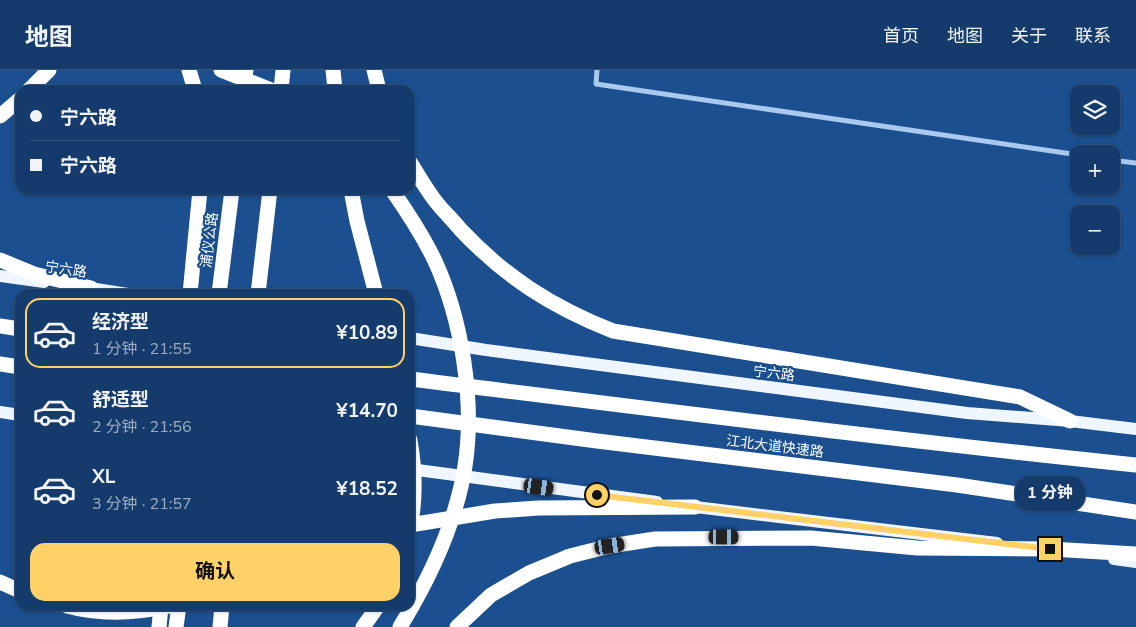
<!DOCTYPE html>
<html lang="zh">
<meta charset="utf-8">
<style>
:root{--surface:#143b6b;--page:#1d4271;--text:#f1f3f6;--muted:#9dadc1;--line:#33557e;--accent:#ffd166}
body{margin:0;font-family:"Nunito Sans","Noto Sans SC",sans-serif;background:var(--page);color:var(--text);height:100vh;display:flex;flex-direction:column;font-size:19px;white-space:nowrap}
*{box-sizing:border-box;margin:0}
p{font-size:16px;color:var(--muted)}
.icon{flex:none;width:28px;height:28px;fill:none;stroke:currentColor;stroke-width:2;stroke-linecap:round;stroke-linejoin:round}
.map{position:relative;flex:1;overflow:hidden}
.drawer{position:absolute;left:15px;top:219px;width:400px;height:322px;display:flex;flex-direction:column;background:var(--surface);border-radius:15px;box-shadow:0 1px 4px #0004,0 0 0 1px var(--line)}
.drawer>*{flex:none}
.top-card{position:absolute;left:15px;top:15px;width:400px;height:110px;border-radius:15px;box-shadow:0 1px 4px #0004,0 0 0 1px var(--line);display:grid;align-content:center;height:110px;padding:0 15px;background:var(--surface)}
.buttons{position:absolute;left:1070px;top:15px;display:grid;gap:10px}
.buttons a{display:grid;place-items:center;width:50px;height:50px;border-radius:10px;background:var(--surface);box-shadow:0 1px 4px #0004,0 0 0 1px var(--line);font-size:25px}
.end{position:absolute;width:22px;height:22px;margin:-11px;border:6px solid #ffd166;background:#111;box-shadow:0 0 0 2px #111}
.from{border-radius:50%}
.bubble{position:absolute;height:35px;border-radius:15px;background:var(--surface);box-shadow:0 1px 4px #0004,0 0 0 1px var(--line);font-size:16px;font-weight:700;line-height:35px;text-align:center}
.car{position:absolute;width:15px;height:30px;margin:-15px -8px;border-radius:6px;box-shadow:0 0 4px 1px #0007;background:linear-gradient(#222 24%,#8ab4d8 0 40%,#222 0 76%,#8ab4d8 0 86%,#222 0)}
.top-card b{display:flex;align-items:center;gap:18px;height:48px;font-size:19px}
.top-card b+b{border-top:1px solid var(--line)}
.top-card i{width:12px;height:12px;background:var(--text)}
ul{padding:9px 0 0;list-style:none}
li{display:flex;align-items:center;gap:15px;height:70px;margin:0 10px 8px;padding:0 5px;border:2px solid transparent;border-radius:15px}
li div{flex:1}
li b{display:block;font-size:19px}
li em{font-style:normal;font-weight:700}
li.active{border-color:var(--accent)}
li>.icon{width:45px;height:45px;stroke-width:1.5}
.cta{display:flex;gap:10px;margin-top:auto;padding:10px 15px}
.cta a{flex:1;height:58px;border-radius:15px;background:var(--accent);color:#111;font-size:20px;font-weight:700;line-height:58px;text-align:center}
header{display:flex;align-items:center;gap:30px;box-sizing:border-box;height:70px;padding:0 25px;background:var(--surface);border-bottom:1px solid var(--line)}
header strong{font-size:24px}
nav{display:flex;gap:28px;margin-inline-start:auto;font-size:18px}
.map>svg:first-child{display:block}
.lines{fill:none;stroke-linecap:round;stroke-linejoin:round}
.street{stroke:#a9c9ee;stroke-width:5}
.primary{stroke:#f0f6ff;stroke-width:12}
.highway{stroke:#fff;stroke-width:15}
.highway-bridge{stroke:#fff;stroke-width:15}
.route{stroke:#ffd166;stroke-width:6}
.labels{text-anchor:middle;stroke-width:4.5;stroke-linejoin:round;paint-order:stroke}
.street-label{font-size:14px;fill:#fff;stroke:#1b4f8f}
</style>
<header>
<strong>地图</strong>
<nav><a>首页</a><a>地图</a><a>关于</a><a>联系</a></nav>
</header>
<div class="map">
<svg width="1136" height="557" viewBox="0 0 1136 557">
<rect width="100%" height="100%" fill="#1b4f8f"/>
<g class="lines">
<!-- street -->
<path class="street" d="M597,0L596,14L1079,85
M1111,90L1136,93"/>
<!-- primary -->
<path class="primary" d="M0,206L44,212
M83,217L128,224
M410,268L486,280L967,343L1070,351L1136,359
M0,342L20,345
M410,399L657,432
M687,436L997,473
M1114,489L1136,492"/>
<!-- highway -->
<path class="highway" d="M189,0L195,20
M333,0L335,20
M374,0L379,20
M29,20L49,0
M243,20L246,0
M281,20L283,0
M0,46L20,29
M410,92C419,106 427,121 437,133C444,142 453,150 460,159C505,207 552,237 613,261L1020,327L1070,351
M351,120L357,151L376,224
M0,190L34,204L91,218
M190,224L200,120
M219,224L232,120
M258,224L270,120
M0,256L20,259
M0,294L20,297
M410,309C652,339 894,370 1136,395
M410,346L597,371L957,415L1136,442
M410,455L495,441L539,438L695,437
M0,512L20,521
M67,536C100,545 137,543 170,536
M176,557L179,536
M220,557L222,536
M363,557L378,536
M457,557L491,525L529,503L570,486L610,476L655,469L811,468L917,478L1050,479L1136,484"/>
<!-- highway-bridge -->
<path class="highway-bridge" d="M221,0L271,20
M392,120C408,143 423,166 435,191C462,250 475,332 465,396C456,453 430,508 400,557
M410,370C415,399 416,429 410,457
M159,557L161,536"/>
</g>
<g class="lines">
<!-- route -->
<path class="route" d="M597,425L1050,479"/>
</g>
<g class="labels">
<!-- street labels -->
<g class="street-label">
<text transform="translate(209 170) rotate(-83)" y="5">浦仪公路</text>
<text transform="translate(66 199) rotate(8)" y="5">宁六路</text>
<text transform="translate(774 303) rotate(7)" y="5">宁六路</text>
<text transform="translate(775 376) rotate(7)" y="5">江北大道快速路</text>
</g>
</g>
</svg>
<div class="buttons">
<a><svg class="icon" aria-label="layers" viewBox="0 0 24 24"><path d="M12 4l9 5-9 5-9-5zM3 14l9 5 9-5"/></svg></a>
<a>+</a>
<a>−</a>
</div>
<i class="end from" style="left:597px;top:425px"></i>
<i class="end" style="left:1050px;top:479px"></i>
<div class="bubble" style="left:1015px;top:406px;width:70px">1 分钟</div>
<i class="car" style="left:539px;top:417px;rotate:98deg"></i>
<i class="car" style="left:724px;top:467px;rotate:90deg"></i>
<i class="car" style="left:610px;top:476px;rotate:81deg"></i>
<div class="top-card">
<b><i class="from"></i>宁六路</b>
<b><i></i>宁六路</b>
</div>
<section class="drawer">
<ul>
<li class="active"><svg class="icon" aria-label="car" viewBox="0 0 24 24"><path d="M5 17H2v-5l4-1 3-4h7l3 4 3 1v5h-3M9 17h6M6 11h13"/><circle cx="7" cy="17" r="2"/><circle cx="17" cy="17" r="2"/></svg><div><b>经济型</b><p>1 分钟 · 21:55</p></div><em>¥10.89</em></li>
<li><svg class="icon" aria-label="car" viewBox="0 0 24 24"><path d="M5 17H2v-5l4-1 3-4h7l3 4 3 1v5h-3M9 17h6M6 11h13"/><circle cx="7" cy="17" r="2"/><circle cx="17" cy="17" r="2"/></svg><div><b>舒适型</b><p>2 分钟 · 21:56</p></div><em>¥14.70</em></li>
<li><svg class="icon" aria-label="car" viewBox="0 0 24 24"><path d="M5 17H2v-5l4-1 3-4h7l3 4 3 1v5h-3M9 17h6M6 11h13"/><circle cx="7" cy="17" r="2"/><circle cx="17" cy="17" r="2"/></svg><div><b>XL</b><p>3 分钟 · 21:57</p></div><em>¥18.52</em></li>
</ul>
<div class="cta"><a>确认</a></div>
</section>
</div>
